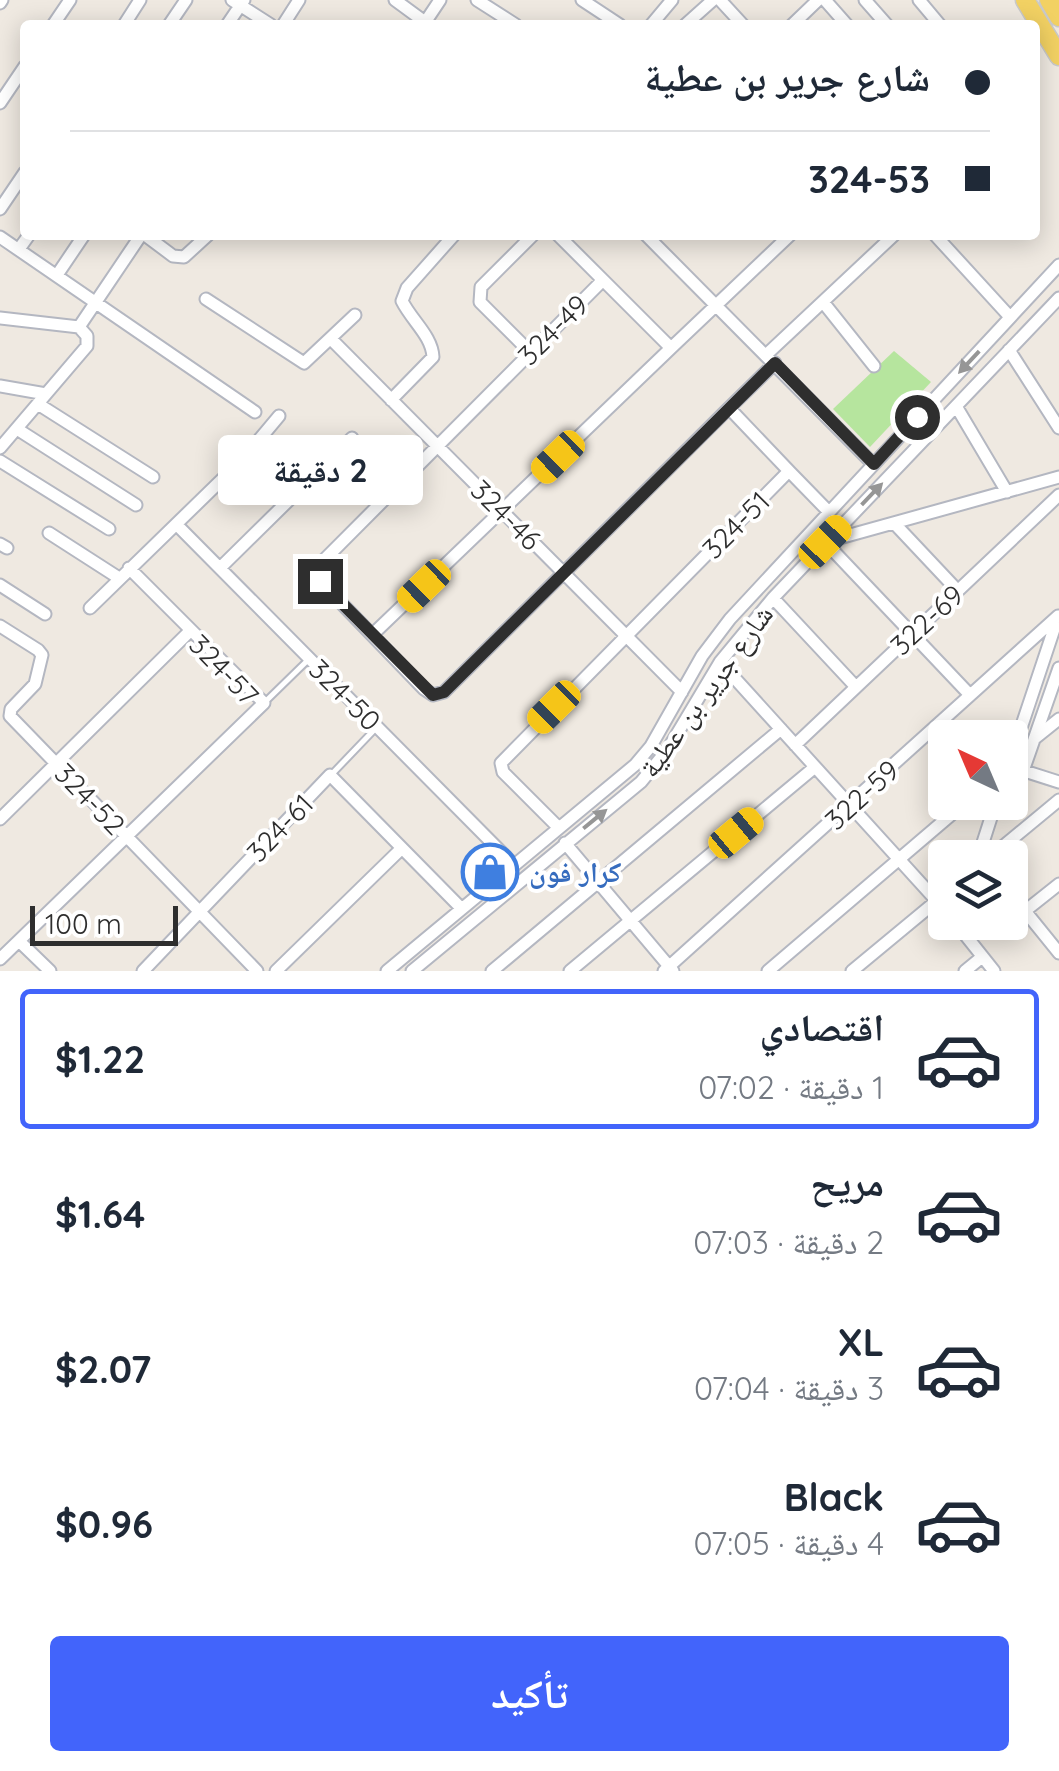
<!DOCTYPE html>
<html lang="ar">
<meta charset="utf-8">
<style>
:root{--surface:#fff;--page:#f2f2f3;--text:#1f2937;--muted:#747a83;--line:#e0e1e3;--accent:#4264fb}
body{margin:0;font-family:Quicksand,"Noto Naskh Arabic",sans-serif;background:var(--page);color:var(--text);direction:rtl;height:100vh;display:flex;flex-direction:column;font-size:38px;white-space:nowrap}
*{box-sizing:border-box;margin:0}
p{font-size:32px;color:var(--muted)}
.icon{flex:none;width:55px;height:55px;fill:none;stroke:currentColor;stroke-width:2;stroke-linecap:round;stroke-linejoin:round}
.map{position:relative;height:971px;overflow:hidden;direction:ltr}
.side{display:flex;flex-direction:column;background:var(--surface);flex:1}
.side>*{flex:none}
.guide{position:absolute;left:20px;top:20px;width:1020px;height:220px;border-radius:10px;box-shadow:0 5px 25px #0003;direction:rtl;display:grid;align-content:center;height:220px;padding:0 50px;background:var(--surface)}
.needle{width:65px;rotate:316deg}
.controls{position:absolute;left:928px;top:720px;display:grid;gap:20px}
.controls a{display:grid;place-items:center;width:100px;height:100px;border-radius:10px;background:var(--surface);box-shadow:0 5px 25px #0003;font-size:50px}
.scale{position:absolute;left:30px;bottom:25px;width:148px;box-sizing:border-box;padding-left:10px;border:5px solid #2e2e2e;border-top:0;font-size:28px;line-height:35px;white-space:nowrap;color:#2e2e2e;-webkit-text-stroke:8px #fff;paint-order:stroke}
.end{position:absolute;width:45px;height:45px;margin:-22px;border:12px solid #2e2e2e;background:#fff;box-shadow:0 0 0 5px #fff}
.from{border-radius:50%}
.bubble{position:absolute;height:70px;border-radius:10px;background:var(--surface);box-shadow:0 5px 25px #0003;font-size:32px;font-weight:700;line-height:70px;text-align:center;direction:rtl}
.car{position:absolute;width:30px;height:60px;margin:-30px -15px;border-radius:12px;box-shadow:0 0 8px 2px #0007;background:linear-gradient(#f5c518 24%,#345 0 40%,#f5c518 0 76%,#345 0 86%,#f5c518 0)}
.guide b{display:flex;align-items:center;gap:35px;height:95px;font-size:38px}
.guide b+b{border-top:2px solid var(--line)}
.guide i{width:25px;height:25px;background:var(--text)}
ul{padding:18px 0 0;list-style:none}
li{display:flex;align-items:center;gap:30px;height:140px;margin:0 20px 15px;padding:0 30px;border:5px solid transparent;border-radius:10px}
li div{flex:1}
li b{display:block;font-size:38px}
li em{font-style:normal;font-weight:700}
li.current{border-color:var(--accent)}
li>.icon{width:90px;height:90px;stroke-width:1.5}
.action{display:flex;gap:20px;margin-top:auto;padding:20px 50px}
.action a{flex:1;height:115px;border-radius:10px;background:var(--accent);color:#fff;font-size:40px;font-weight:700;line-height:115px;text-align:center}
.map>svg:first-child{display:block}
.green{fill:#b6e59e}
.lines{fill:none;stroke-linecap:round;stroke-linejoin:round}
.service-casing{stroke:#b4b7c1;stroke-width:9}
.minor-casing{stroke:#b4b7c1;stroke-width:15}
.primary-casing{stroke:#c9c9c9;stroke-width:21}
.service{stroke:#fff;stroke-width:5}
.minor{stroke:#fff;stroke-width:11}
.primary{stroke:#f2d163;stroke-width:18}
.oneway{fill:#969696}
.route{stroke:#2e2e2e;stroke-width:12}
.labels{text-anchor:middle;stroke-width:8;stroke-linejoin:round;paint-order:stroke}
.street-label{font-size:28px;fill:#2e2e2e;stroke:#fff}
.shop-label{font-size:28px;font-weight:bold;fill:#366cbe;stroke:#fff;text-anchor:start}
</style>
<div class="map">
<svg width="1059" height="971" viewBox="0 0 1059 971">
<rect width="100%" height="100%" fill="#efe9e1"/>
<!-- green -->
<path class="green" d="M894,351L931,382L870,447L833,409Z"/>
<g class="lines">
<!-- service casing -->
<g class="service-casing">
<path id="service" d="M266,701L308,660
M331,775L375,729
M1010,896L1023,910"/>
</g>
<!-- minor casing -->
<g class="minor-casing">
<path id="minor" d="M232,0L271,25
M395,0L429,25
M477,0L516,25
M582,0L620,25
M720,0L743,25
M825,0L847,25
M865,0L887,25
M919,0L940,25
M0,3L2,0
M426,21L440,0
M53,25L70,0
M124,25L140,0
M169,25L186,0
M227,25L244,0
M283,25L299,0
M651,25L672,0
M685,25L713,0
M792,25L818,0
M0,103L25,66
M0,209L25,172
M145,235L173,256L184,257L208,235
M558,235L603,280
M646,235L873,464
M935,235L1010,317
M0,237L255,412
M19,249L29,235
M57,275L84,235
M206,299L304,363L355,315
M823,302L874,366
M0,318L79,327
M79,327L141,235
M331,339L682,692
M671,348L790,235
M1009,350L1059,428
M531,353L480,302L481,287L533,235
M767,354L894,235
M0,386L46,394
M391,400L433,357C432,336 412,321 402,301L407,288L454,235
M38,404L153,477
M956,406L1007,492
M729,408L775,363
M17,429L136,505
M0,448L87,346V336L79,327
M0,461L109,529
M789,471L828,511
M894,523L958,591
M177,525L514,865
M49,533L119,578
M0,544L7,548
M129,568L191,630
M220,568L352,438
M0,585L45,614
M773,598L856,687
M90,608L243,459L279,416
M0,626L38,650L42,655L35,684L11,709L10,716L257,971
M372,635L671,348L603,280L320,564L317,573L320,581L424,689L433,695L444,692L729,408L789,471L501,763L503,772L558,827
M720,662L945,910
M970,695L825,542L1059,477
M1034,739L1059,719
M795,745L1059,495
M1010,761L1058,617
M1015,768L1059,782
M1023,771L1059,668
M0,819L191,630L264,703L0,959
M565,843L673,971
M978,858L996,802
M989,858L1059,800
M1059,884L1025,911L1059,953
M955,922L994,971
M19,941L50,971
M143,971L330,775L461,908
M276,971L402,848
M387,971L635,765L651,746L702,656L730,619L1059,265
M412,971L641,782L668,749L720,662L773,598L1059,298
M492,971L781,729
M570,971L815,767
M664,971L1058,616
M768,971L966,802
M852,971L945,894
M965,971L982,957"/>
</g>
<!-- primary casing -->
<g class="primary-casing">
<path id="primary" d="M1025,0L1059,56
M1049,0L1059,17"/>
</g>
<!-- service -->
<use href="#service" class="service"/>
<!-- minor -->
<use href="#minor" class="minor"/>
<!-- primary -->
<use href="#primary" class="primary"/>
</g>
<!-- one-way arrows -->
<defs><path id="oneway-solid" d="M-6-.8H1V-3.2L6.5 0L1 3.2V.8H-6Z" transform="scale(2.5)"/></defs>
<g class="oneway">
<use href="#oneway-solid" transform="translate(969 362) rotate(133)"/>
<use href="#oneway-solid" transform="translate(872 494) rotate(-46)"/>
<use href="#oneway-solid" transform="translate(595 819) rotate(-39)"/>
</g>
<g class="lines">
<!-- route -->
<path class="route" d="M320,581L433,695L444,692L775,363L874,464L917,417"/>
</g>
<!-- icons -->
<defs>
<g id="shop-ring" transform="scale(2.875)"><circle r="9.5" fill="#fff" stroke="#3f7fe0" stroke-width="1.5"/><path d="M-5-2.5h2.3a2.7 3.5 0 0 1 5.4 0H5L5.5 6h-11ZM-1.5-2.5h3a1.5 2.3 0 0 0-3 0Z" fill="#3f7fe0"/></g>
</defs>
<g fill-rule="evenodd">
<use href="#shop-ring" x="490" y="872"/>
</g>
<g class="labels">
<!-- street labels -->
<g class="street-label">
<text transform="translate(553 330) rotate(-45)" y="10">324-49</text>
<text transform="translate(506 515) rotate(45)" y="10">324-46</text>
<text transform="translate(736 525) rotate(-45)" y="10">324-51</text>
<text transform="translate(927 620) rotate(-43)" y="10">322-69</text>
<text transform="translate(224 670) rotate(46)" y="10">324-57</text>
<text transform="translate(706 691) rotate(-54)" y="10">شارع جرير بن عطية</text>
<text transform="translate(345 695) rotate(45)" y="10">324-50</text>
<text transform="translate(862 795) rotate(-42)" y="10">322-59</text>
<text transform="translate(90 799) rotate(46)" y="10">324-52</text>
<text transform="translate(280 828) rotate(-46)" y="10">324-61</text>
</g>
<!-- shop labels -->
<g class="shop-label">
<text x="529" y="882">كرار فون</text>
</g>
</g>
</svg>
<div class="controls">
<a><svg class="needle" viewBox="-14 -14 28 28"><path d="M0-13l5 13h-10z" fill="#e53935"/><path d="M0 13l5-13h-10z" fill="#747a83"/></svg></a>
<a><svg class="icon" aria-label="layers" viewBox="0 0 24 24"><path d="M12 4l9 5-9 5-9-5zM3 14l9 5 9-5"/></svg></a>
</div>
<div class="scale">100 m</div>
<i class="end from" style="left:917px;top:417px"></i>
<i class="end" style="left:320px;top:581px"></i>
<div class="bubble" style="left:218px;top:435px;width:205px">2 دقيقة</div>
<i class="car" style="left:558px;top:457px;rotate:226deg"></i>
<i class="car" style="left:825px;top:542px;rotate:44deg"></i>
<i class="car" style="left:424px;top:586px;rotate:226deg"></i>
<i class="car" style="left:554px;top:707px;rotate:225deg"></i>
<i class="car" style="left:736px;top:833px;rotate:50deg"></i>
<div class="guide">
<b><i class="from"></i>شارع جرير بن عطية</b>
<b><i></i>324-53</b>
</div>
</div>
<section class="side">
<ul>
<li class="current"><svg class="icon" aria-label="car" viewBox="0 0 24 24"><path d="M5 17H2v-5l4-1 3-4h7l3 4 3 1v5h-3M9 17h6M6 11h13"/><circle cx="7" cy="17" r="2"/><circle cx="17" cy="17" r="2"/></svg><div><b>اقتصادي</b><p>1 دقيقة · 07:02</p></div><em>$1.22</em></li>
<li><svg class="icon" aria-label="car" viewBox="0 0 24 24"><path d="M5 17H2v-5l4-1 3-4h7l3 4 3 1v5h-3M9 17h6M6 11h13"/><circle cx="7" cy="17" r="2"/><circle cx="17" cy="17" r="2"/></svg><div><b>مريح</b><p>2 دقيقة · 07:03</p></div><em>$1.64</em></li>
<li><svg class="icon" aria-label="car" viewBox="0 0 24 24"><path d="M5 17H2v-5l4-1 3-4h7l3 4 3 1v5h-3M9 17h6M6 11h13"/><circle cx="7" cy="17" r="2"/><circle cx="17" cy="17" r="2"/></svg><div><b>XL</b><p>3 دقيقة · 07:04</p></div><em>$2.07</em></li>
<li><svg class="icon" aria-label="car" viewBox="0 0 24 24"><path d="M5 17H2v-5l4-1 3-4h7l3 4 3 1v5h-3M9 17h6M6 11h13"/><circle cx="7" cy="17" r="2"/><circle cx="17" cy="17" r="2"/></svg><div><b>Black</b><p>4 دقيقة · 07:05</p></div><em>$0.96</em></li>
</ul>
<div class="action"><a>تأكيد</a></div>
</section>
